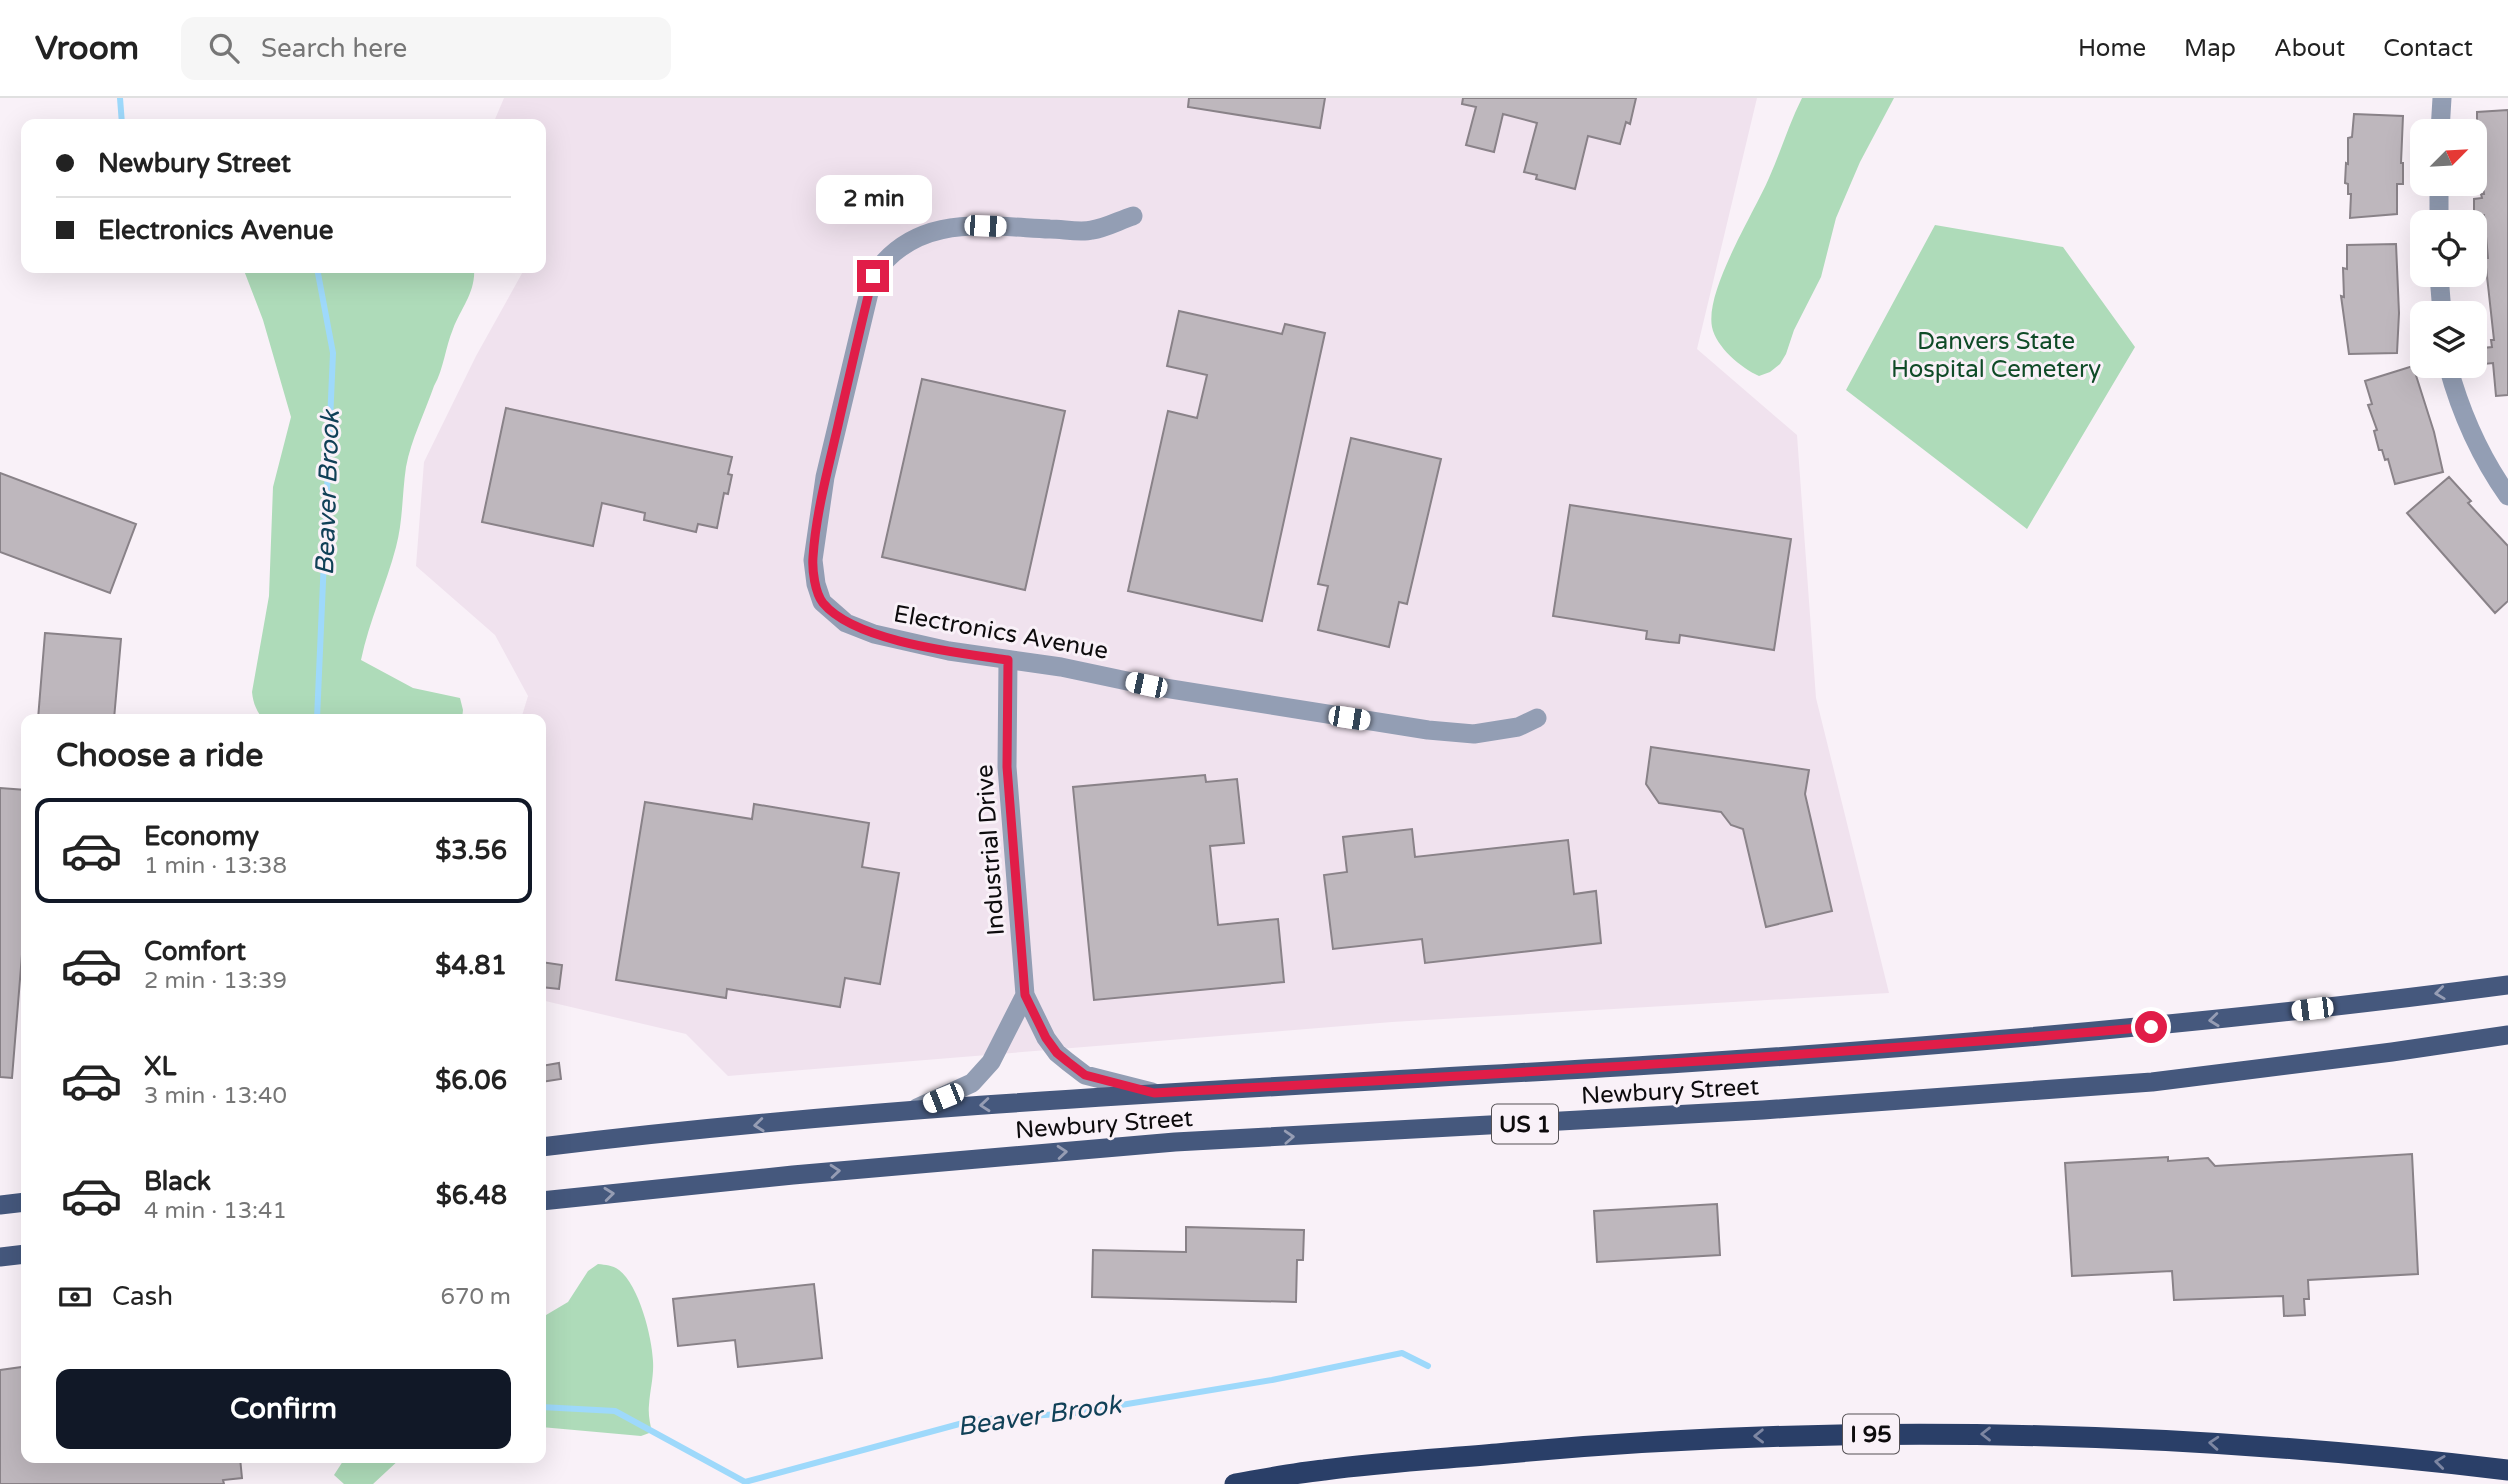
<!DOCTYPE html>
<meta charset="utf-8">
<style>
:root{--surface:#fff;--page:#f6f6f6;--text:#222;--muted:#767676;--line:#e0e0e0;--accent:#111827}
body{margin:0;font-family:"Varela Round",sans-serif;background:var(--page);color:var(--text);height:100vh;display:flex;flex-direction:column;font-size:26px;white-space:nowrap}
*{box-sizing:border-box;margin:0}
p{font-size:23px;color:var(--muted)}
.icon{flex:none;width:38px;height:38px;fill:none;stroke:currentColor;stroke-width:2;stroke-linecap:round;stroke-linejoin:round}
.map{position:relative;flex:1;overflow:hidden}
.side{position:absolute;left:21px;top:616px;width:525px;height:749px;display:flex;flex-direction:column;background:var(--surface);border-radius:14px;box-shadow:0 7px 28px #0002}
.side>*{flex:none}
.top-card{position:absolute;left:21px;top:21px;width:525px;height:154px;border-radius:14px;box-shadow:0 7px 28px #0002;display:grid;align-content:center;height:154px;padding:0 35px;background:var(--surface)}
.needle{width:46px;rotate:66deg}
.tools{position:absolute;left:2410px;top:21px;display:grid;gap:14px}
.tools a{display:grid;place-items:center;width:77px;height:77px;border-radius:14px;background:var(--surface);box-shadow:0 7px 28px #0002;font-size:35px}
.end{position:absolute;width:32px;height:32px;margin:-16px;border:9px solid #e11d48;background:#fff;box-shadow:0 0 0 4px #fff}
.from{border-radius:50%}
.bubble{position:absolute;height:49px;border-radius:14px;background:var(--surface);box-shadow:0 7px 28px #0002;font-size:23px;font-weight:700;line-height:49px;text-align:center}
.car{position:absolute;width:21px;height:42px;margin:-21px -10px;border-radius:9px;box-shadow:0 0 5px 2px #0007;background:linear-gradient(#fff 24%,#345 0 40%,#fff 0 76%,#345 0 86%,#fff 0)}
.top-card b{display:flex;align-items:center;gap:24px;height:66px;font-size:26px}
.top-card b+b{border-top:2px solid var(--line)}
.top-card i{width:18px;height:18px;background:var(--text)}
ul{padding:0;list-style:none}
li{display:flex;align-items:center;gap:21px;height:105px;margin:0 14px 10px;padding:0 21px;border:4px solid transparent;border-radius:14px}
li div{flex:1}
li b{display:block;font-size:26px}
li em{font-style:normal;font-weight:700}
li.on{border-color:var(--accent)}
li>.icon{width:63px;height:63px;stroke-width:1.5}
h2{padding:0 35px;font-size:32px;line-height:84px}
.pay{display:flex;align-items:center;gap:18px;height:77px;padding:0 35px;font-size:26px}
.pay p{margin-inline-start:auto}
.button{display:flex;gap:14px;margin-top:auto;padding:14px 35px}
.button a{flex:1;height:80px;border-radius:14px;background:var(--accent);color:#fff;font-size:28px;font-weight:700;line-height:80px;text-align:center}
header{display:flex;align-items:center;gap:42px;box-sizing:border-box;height:98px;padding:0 35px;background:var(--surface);border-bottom:2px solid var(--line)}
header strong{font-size:33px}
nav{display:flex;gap:38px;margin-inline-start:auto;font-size:24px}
.search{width:490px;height:63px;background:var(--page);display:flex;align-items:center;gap:18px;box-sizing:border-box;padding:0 24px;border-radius:14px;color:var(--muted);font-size:26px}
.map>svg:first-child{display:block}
.built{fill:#f0e2ee}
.green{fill:#aedbb9}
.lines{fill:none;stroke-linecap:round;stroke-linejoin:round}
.stream{stroke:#9ed9fb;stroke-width:6}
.building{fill:#beb7bd;stroke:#898288;stroke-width:2}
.minor{stroke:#939eb4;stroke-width:19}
.primary{stroke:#45587d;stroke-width:19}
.motorway{stroke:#2a3f68;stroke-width:21}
.oneway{stroke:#969db4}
.oneway2{stroke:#7d86a2}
.route{stroke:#e11d48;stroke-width:9}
.labels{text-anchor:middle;stroke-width:6;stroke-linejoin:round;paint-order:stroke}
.shield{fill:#f9f1f8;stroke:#545054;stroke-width:2}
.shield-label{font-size:23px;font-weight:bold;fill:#0d0b0d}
.park-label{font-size:24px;fill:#0f4b27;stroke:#f9f1f8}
.street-label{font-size:24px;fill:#0d0b0d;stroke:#f9f1f8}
.water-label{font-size:26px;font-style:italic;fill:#104057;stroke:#f9f1f8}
</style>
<header>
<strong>Vroom</strong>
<div class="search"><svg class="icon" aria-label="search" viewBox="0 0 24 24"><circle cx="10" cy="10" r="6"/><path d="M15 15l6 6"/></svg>Search here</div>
<nav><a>Home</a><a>Map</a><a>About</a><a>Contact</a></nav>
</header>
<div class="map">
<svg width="2508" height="1386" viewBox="0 0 2508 1386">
<rect width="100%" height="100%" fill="#f9f1f8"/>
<!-- built -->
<path class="built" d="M504,0H1757L1697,251L1797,337L1816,600L1889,895L1392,924L728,978L686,936L541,902V621H521L528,598L495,537L416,468L424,364L476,258L525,170H541V26H493Z"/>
<!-- green -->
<path class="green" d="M1802,0H1894L1860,64L1836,120L1821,179L1794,232L1786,256L1780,266L1770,274L1759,278C1741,270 1716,249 1712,229C1705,192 1754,115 1769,80C1781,53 1789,26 1802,0Z
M1935,127L2063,149L2135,249L2027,431L1846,292Z
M243,170H474C476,194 461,210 453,231C445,250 444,270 434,288C425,314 411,342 406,369C402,396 403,423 396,449C386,487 369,523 361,562L413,590L460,600L463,612L462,621H263C256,613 253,604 252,594L269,498L273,389L291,319L263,222Z
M598,1166C606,1167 612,1167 619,1172C639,1187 652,1239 653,1263C654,1278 650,1292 649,1307C648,1316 650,1326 652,1334L641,1338L541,1329V1220L568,1204L588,1173Z
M345,1360H401L373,1386H344L334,1377Z"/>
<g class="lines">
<!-- stream -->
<path class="stream" d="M120,0L122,26
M317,621L333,255L317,170
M541,1309L615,1313L745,1384L974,1322L1073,1315L1272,1282L1402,1255L1428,1268"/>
</g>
<!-- building -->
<path class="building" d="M1189,0H1325L1320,30L1188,9Z
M1463,0H1636L1630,26L1626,24L1620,46L1588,38L1575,91L1536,81L1537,77L1524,74L1537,25L1503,16L1494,54L1466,47L1476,9L1462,6Z
M2508,12V297L2496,298L2493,265L2484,266L2483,250L2492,249L2491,242H2494L2485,160H2488L2484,117L2474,118V101L2482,100L2481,96H2484L2479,51H2474V32H2477V14Z
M2354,16L2403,18L2401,65H2403V86H2397V116L2350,120L2351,96H2348V86L2345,85L2346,65L2348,66V40L2352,39Z
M2396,146L2399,215L2397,255L2349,256L2341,198L2344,199L2343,170L2347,171V147Z
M1179,213L1282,236L1285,226L1325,235L1262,523L1128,493L1168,313L1197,320L1207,277L1167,268Z
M2413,268L2434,334L2443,374L2395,386L2388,361L2385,362L2382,352H2379L2374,333L2377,332L2368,307L2372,306L2365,283Z
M922,281L1065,313L1025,492L882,459Z
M506,310L732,359L728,376L732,377L728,396L724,395L717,430L698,426L696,434L644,422L645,415L602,405L593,448L482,424Z
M1351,340L1441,361L1407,506L1399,504L1389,549L1318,532L1328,488L1318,486Z
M0,375L136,426L110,495L0,454Z
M2449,379L2471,403L2468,405L2508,448V503L2495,515L2407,415Z
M1570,407L1791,441L1774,552L1680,537L1679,545L1669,544L1646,541L1647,533L1553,518Z
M45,535L121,541L114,621H38Z
M1651,649L1809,672L1805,696L1832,813L1766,829L1743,731L1731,727L1721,714L1659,705L1646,686Z
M1205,677L1206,684L1237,681L1244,745L1210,748L1218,827L1278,821L1284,884L1094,902L1073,689Z
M0,690L26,692V832H24L12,980L0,979Z
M645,704L752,721L754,706L869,725L862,769L899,775L880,886L845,880L840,909L727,891L726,900L616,882Z
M1412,731L1415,759L1568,742L1574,796L1596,793L1601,845L1425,865L1422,841L1333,851L1324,777L1347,774L1343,739Z
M541,864L562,867L559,891L541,889Z
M559,965L561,981L541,984V968Z
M2412,1056L2418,1176L2308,1182L2309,1201H2304L2305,1217L2284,1218L2283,1198L2174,1202L2172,1173L2072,1178L2065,1065L2168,1059V1063L2208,1060L2215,1068Z
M1717,1106L1720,1157L1597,1164L1594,1113Z
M1186,1129L1304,1132L1303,1162H1297L1296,1204L1092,1199L1093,1152L1186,1154Z
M814,1186L822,1260L738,1269L735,1242L678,1248L673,1201Z
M22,1269L26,1306V1360H240L242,1380L223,1382L224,1386H0V1272Z"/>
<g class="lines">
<!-- minor -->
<path class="minor" d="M2440,33L2442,0
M1133,118C1120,122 1106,130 1092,132C1080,135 1063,131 1050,131C983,128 916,115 873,178L825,379L813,462L816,486L822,504L846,525L874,536L949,553L1061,569L1146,587L1428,632L1474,636L1518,629L1537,620
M2439,124V86
M2439,177L2442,215
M2448,268C2461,316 2479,357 2508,398
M1008,562L1007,669L1025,897L1046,940L1057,955L1068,964L1085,977L1152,994
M917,1010L972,985L991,964L1025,897"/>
<!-- primary -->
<path class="primary" d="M541,1049C915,1003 1292,989 1669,966C1949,948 2229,924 2508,887
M541,1103L793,1077L1175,1044L1763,1012L2152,984L2392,954L2508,937
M0,1107L26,1104
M0,1159L26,1156"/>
<!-- motorway -->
<path class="motorway" d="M1235,1386C1265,1381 1294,1375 1324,1372C1381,1364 1439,1361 1497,1356C1834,1324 2172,1332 2508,1372"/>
</g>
<!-- one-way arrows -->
<defs><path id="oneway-chevron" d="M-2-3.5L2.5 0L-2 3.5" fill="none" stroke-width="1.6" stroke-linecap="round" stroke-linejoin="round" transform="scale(1.75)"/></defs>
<g class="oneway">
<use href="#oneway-chevron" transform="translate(2440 895) rotate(173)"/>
<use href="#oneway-chevron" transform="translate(2214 922) rotate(174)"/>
<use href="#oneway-chevron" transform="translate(985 1007) rotate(175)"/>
<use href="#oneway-chevron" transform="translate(759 1027) rotate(174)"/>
<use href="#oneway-chevron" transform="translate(1289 1039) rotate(-3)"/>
<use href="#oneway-chevron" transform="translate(1062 1054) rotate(-5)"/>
<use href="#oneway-chevron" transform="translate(835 1073) rotate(-5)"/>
<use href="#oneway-chevron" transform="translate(609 1096) rotate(-6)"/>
</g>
<g class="oneway2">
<use href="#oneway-chevron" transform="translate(1986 1336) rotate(-180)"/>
<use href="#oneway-chevron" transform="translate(1759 1338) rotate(179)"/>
<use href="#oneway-chevron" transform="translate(2214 1345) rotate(-176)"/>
<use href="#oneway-chevron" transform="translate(2440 1364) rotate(-173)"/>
</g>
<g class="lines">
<!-- route -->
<path class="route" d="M873,178C861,226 850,275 839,323C829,368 816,413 813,459C812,472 815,495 823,505C855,544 960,555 1008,562L1007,669L1025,897L1046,940L1057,955L1068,964L1085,977L1154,995C1487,977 1819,958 2151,929"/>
</g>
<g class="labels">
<!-- shield labels -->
<g class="shield">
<rect x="1492" y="1006.5" width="66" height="39" rx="5"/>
<rect x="1843" y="1316.5" width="56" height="39" rx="5"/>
</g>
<g class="shield-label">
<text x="1525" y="1034">US 1</text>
<text x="1871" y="1344">I 95</text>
</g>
<!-- park labels -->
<g class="park-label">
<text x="1996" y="251">Danvers State<tspan x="1996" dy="28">Hospital Cemetery</tspan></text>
</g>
<!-- street labels -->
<g class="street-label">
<text transform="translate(1001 534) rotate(10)" y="8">Electronics Avenue</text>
<text transform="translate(990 752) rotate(-94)" y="8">Industrial Drive</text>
<text transform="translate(1670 993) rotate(-3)" y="8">Newbury Street</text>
<text transform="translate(1104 1026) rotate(-4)" y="8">Newbury Street</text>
</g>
<!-- water labels -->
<g class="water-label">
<text transform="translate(327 395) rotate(-88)" y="9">Beaver Brook</text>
<text transform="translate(1039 1317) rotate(-8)" y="9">Beaver Brook</text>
</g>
</g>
</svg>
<div class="tools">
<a><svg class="needle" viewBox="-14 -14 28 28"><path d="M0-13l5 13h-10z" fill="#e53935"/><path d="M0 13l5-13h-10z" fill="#767676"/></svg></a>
<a><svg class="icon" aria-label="locate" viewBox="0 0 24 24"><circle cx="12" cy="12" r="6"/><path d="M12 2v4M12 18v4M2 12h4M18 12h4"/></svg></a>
<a><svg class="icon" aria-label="layers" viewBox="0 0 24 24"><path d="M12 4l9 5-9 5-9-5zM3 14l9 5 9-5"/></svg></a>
</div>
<i class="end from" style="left:2151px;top:929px"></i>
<i class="end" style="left:873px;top:178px"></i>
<div class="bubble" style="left:816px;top:77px;width:116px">2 min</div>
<i class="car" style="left:985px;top:128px;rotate:92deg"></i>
<i class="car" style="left:1146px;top:587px;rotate:282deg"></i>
<i class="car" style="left:1349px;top:620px;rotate:99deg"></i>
<i class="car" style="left:2312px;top:911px;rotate:263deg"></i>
<i class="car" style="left:943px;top:1000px;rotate:248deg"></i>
<div class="top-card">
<b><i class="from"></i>Newbury Street</b>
<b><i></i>Electronics Avenue</b>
</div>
<section class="side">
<h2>Choose a ride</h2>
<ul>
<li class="on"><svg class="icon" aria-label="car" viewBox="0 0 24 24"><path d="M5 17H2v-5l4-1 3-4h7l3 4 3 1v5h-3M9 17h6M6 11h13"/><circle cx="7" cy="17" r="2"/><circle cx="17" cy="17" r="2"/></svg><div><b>Economy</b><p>1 min · 13:38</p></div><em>$3.56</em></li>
<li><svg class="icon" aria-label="car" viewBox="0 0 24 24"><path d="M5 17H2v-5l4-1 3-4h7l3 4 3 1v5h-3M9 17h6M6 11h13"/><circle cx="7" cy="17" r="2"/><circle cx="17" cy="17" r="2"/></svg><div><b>Comfort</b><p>2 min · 13:39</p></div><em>$4.81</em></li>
<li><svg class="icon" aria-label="car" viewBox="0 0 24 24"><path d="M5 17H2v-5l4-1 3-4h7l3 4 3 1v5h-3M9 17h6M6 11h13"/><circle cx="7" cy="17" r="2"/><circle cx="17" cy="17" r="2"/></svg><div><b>XL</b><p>3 min · 13:40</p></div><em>$6.06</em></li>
<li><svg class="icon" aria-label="car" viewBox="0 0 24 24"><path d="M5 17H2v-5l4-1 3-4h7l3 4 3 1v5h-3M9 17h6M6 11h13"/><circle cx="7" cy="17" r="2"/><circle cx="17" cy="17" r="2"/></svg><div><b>Black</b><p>4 min · 13:41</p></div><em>$6.48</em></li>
</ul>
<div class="pay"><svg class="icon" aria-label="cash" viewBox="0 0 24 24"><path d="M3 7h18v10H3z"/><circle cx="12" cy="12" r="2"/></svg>Cash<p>670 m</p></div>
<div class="button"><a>Confirm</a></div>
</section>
</div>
